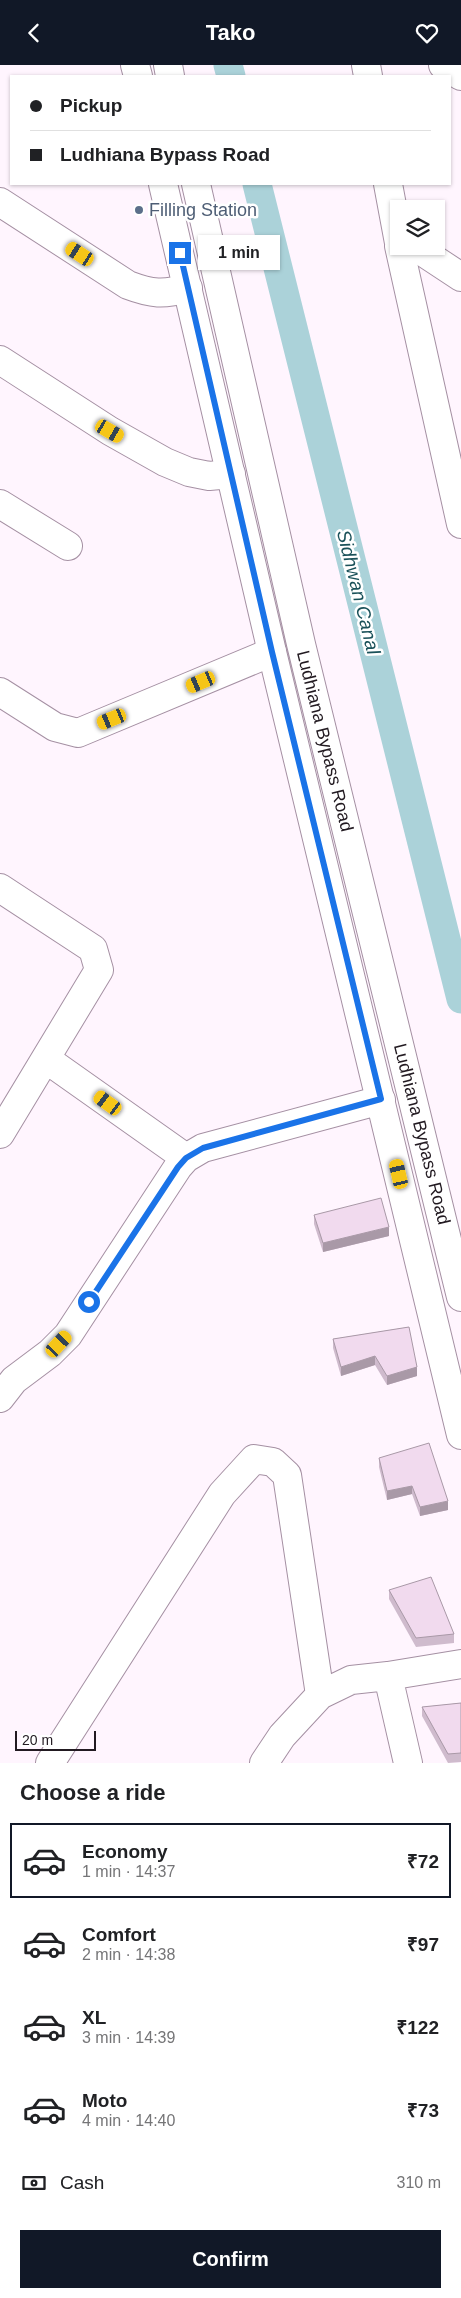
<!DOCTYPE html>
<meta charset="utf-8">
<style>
:root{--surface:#fff;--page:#f6f6f6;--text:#202124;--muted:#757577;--line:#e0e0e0;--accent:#111827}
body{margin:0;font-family:Helvetica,sans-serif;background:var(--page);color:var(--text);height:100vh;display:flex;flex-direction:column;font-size:19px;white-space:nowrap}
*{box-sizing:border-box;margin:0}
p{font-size:16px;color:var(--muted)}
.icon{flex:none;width:28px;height:28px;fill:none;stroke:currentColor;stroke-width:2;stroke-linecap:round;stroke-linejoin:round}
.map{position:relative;height:1698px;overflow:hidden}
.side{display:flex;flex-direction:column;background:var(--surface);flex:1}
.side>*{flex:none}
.top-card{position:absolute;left:10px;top:10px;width:441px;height:110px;border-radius:0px;box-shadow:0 1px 4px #0004;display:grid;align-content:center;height:110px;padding:0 20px;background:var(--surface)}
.tools{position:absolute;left:390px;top:135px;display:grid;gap:10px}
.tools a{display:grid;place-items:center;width:55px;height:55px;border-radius:0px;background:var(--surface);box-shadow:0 1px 4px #0004;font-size:25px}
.scale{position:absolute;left:15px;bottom:12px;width:81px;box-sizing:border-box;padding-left:5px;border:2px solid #221a21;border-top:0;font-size:14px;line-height:18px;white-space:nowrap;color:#221a21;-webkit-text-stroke:4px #fff;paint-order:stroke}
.end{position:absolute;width:22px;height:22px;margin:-11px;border:6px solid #1a73e8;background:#fff;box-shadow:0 0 0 2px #fff}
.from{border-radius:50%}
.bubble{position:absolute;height:35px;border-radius:0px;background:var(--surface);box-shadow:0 1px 4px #0004;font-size:16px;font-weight:700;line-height:35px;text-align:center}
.car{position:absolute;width:15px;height:30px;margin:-15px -8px;border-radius:6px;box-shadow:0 0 4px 1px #0007;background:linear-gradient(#f5c518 24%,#345 0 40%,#f5c518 0 76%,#345 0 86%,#f5c518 0)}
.top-card b{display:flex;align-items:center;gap:18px;height:48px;font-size:19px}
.top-card b+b{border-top:1px solid var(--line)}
.top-card i{width:12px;height:12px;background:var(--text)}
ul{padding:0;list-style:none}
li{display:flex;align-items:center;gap:15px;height:75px;margin:0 10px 8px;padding:0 10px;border:2px solid transparent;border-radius:0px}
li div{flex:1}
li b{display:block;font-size:19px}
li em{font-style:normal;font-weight:700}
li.selected{border-color:var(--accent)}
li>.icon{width:45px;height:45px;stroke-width:1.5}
h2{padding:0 20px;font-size:22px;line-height:60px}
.pay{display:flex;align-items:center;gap:12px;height:55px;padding:0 20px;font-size:19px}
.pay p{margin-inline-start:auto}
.primary-button{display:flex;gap:10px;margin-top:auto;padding:10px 20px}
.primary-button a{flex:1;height:58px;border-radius:0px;background:var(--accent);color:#fff;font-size:20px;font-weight:700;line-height:58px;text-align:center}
header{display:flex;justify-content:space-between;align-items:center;height:65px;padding:0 20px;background:var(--accent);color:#fff;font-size:22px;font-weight:700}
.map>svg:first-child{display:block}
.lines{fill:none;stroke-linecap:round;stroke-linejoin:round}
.canal{stroke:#abd2d9;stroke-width:29}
.minor-casing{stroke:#a590a3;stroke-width:30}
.tertiary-casing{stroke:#a590a3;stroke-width:30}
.trunk-casing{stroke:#a590a3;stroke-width:30}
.minor{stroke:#fff;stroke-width:28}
.tertiary{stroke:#fff;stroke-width:28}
.trunk{stroke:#fff;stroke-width:28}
.wall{fill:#cfbbcd}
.shaded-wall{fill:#a999a7}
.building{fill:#f1daee;stroke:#a999a7}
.route{stroke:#1a73e8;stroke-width:6}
.service-dot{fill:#5c6f8a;stroke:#fff;stroke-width:2}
.labels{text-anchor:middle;stroke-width:5;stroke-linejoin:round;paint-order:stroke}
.service-label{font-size:18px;fill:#4e5e75;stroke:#fff;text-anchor:start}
.street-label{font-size:18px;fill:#221a21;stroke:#fff}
.water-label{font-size:19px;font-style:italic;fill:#1a5159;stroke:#fff}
</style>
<header><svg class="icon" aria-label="back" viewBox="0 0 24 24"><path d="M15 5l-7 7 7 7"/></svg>Tako<svg class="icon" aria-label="heart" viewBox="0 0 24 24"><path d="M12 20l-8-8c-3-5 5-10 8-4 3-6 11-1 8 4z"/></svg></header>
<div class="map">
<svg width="461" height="1698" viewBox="0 0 461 1698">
<rect width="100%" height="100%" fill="#fff5fe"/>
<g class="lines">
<!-- canal -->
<path class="canal" d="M228,0L231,11
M257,119L461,934"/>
<!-- minor casing -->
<g class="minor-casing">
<path id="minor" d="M443,0L461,11
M0,137L128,220C152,229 163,230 188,223
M414,181L461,212
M0,295L110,366L165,397L189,407L209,411L231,409
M0,439L68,481
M0,627L55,662L78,668L272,587
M0,823L93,884L99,905L0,1069
M46,994L186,1093
M0,1333L14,1315L50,1288L68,1270L178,1102L186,1093L203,1083L381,1035
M388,1611L408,1698
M50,1698L222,1429L254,1394L273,1397L287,1410L320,1630
M264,1698L282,1671L320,1630L351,1615L388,1611L461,1599"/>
</g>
<!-- tertiary casing -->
<g class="tertiary-casing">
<path id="tertiary" d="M366,0L368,11
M388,119L399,178
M399,181L461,459"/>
</g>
<!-- trunk casing -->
<g class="trunk-casing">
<path id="trunk" d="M135,0L138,11
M168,0L170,11
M163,119L272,587L461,1370
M196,119L301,579L461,1232"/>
</g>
<!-- minor -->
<use href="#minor" class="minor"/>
<!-- tertiary -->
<use href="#tertiary" class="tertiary"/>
<!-- trunk -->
<use href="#trunk" class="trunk"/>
</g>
<!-- wall -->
<path class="wall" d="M314,1150L389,1171L323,1187L314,1159Z
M409,1262L417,1311L387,1320L375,1300L341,1311L333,1283V1274Z
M379,1393L448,1445L420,1451L412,1429L387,1435L379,1402Z
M389,1525L454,1569V1578L416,1582L389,1534Z
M461,1638V1697L448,1698L422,1651V1642Z"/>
<!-- shaded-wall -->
<path class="shaded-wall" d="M389,1162V1171L323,1187V1178Z
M375,1291V1300L341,1311V1302Z
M417,1302V1311L387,1320V1311Z
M412,1421V1429L387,1435V1426Z
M448,1436V1445L420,1451V1442Z"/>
<!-- building -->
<path class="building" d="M381,1133L389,1162L323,1178L314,1150Z
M409,1262L417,1302L387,1311L375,1291L341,1302L333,1274Z
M429,1378L448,1436L420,1442L412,1421L387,1426L379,1393Z
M431,1512L454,1569L416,1573L389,1525Z
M461,1638V1688L448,1689L422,1642Z"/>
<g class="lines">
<!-- route -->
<path class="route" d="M89,1237L178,1102L186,1093L203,1083L381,1034L272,587L180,188"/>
</g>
<!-- markers -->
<circle class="service-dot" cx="139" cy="145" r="5"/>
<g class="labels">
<!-- service labels -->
<g class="service-label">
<text x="149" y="151">Filling Station</text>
</g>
<!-- street labels -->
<g class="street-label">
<text transform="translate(325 676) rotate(76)" y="6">Ludhiana Bypass Road</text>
<text transform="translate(422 1069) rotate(76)" y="6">Ludhiana Bypass Road</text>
</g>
<!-- water labels -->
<g class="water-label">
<text transform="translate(359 527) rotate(76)" y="7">Sidhwan Canal</text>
</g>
</g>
</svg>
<div class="tools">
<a><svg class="icon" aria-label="layers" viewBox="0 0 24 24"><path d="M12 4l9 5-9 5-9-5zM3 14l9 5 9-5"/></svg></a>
</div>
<div class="scale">20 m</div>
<i class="end from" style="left:89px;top:1237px"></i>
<i class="end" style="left:180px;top:188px"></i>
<div class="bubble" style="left:198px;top:170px;width:82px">1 min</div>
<i class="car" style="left:80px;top:189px;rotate:303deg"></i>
<i class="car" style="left:110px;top:366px;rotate:120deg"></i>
<i class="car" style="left:201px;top:617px;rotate:247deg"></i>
<i class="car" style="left:112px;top:654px;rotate:248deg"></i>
<i class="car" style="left:108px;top:1038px;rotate:306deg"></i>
<i class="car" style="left:399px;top:1109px;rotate:347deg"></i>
<i class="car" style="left:59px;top:1279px;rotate:43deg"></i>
<div class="top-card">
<b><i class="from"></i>Pickup</b>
<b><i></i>Ludhiana Bypass Road</b>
</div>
</div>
<section class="side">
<h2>Choose a ride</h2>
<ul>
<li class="selected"><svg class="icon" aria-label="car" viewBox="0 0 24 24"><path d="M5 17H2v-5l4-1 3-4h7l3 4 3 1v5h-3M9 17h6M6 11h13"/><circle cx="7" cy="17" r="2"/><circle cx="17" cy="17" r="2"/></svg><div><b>Economy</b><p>1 min · 14:37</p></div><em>₹72</em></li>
<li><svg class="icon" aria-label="car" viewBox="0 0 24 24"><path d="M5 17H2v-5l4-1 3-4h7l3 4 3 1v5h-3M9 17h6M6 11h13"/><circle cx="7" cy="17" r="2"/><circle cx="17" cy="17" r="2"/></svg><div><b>Comfort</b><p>2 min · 14:38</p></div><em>₹97</em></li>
<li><svg class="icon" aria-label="car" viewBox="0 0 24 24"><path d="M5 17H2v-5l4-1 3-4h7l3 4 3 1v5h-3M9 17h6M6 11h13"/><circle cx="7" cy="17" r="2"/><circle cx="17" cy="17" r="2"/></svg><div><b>XL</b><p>3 min · 14:39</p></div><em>₹122</em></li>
<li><svg class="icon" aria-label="car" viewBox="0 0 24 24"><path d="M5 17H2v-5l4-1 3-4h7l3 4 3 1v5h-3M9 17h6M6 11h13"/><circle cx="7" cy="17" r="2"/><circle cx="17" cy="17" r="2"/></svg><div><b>Moto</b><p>4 min · 14:40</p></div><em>₹73</em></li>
</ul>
<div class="pay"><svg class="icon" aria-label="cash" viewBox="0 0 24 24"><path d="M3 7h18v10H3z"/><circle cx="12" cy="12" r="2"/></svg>Cash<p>310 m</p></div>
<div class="primary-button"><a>Confirm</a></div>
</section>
